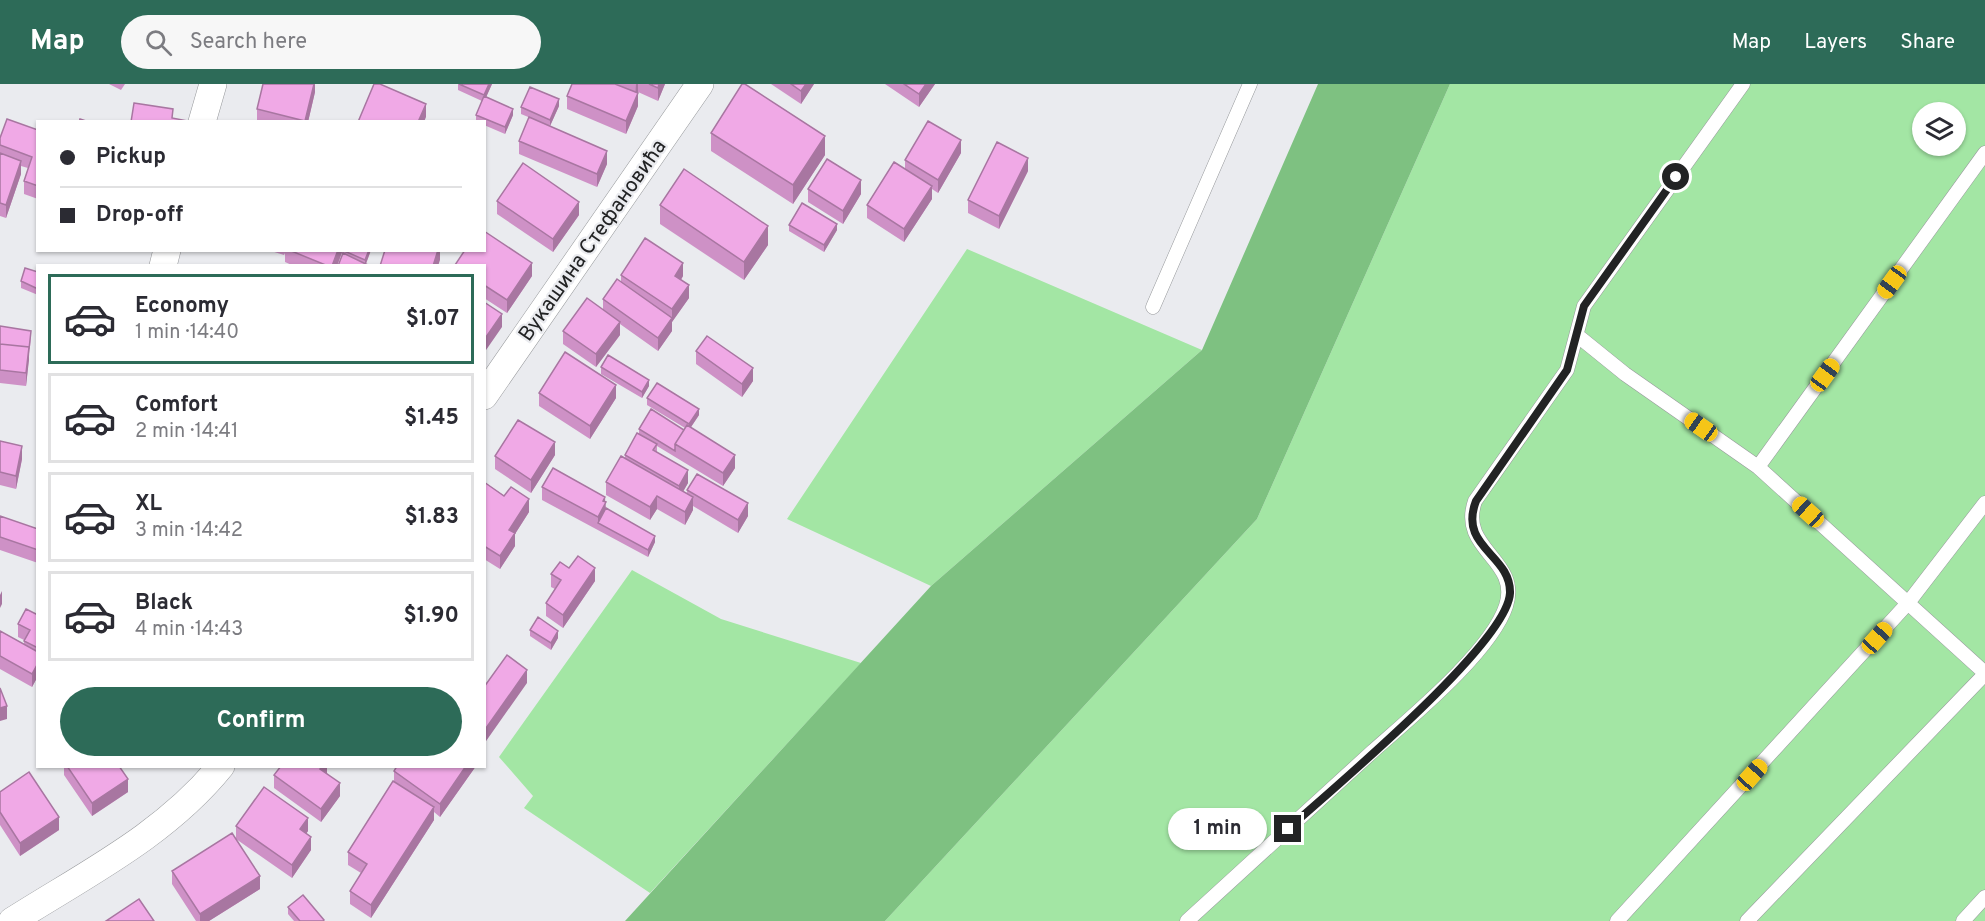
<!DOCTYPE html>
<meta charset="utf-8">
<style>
:root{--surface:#fff;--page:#f7f7f7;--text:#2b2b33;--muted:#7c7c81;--line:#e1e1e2;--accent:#2d6b58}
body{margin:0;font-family:Overpass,sans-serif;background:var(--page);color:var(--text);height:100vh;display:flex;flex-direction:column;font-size:22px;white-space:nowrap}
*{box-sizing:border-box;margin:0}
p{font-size:20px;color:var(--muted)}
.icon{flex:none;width:33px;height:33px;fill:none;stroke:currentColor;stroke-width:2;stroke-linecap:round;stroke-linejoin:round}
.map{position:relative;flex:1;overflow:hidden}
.panel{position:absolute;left:36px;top:180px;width:450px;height:504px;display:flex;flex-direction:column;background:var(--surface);border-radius:0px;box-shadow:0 2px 4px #0004}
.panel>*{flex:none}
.banner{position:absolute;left:36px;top:36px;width:450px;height:132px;border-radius:0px;box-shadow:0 2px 4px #0004;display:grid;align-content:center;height:132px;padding:0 24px;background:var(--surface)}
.fabs{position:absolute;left:1912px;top:18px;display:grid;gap:12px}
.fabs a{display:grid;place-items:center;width:54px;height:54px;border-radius:50%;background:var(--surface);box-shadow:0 2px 4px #0004;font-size:30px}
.end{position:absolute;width:27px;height:27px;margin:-14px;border:8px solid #222324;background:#fff;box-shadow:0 0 0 3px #fff}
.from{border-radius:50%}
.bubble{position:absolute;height:42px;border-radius:21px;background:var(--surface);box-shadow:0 2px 4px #0004;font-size:20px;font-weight:700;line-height:42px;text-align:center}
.car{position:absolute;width:18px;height:36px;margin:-18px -9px;border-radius:8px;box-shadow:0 0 4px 2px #0007;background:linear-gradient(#f5c518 24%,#345 0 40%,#f5c518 0 76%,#345 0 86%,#f5c518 0)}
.banner b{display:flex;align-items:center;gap:21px;height:57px;font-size:22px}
.banner b+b{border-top:2px solid var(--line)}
.banner i{width:15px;height:15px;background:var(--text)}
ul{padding:10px 0 0;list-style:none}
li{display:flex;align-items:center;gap:18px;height:90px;margin:0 12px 9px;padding:0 12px;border:3px solid var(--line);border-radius:0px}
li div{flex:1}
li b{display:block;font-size:22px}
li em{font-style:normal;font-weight:700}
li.active{border-color:var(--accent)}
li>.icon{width:54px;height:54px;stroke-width:1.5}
.action{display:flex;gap:12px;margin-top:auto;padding:12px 24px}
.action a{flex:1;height:69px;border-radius:36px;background:var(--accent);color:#fff;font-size:24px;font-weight:700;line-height:69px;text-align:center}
header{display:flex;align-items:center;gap:36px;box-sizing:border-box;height:84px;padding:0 30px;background:var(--accent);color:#fff}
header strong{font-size:28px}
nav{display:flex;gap:33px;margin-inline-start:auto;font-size:21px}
.search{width:420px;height:54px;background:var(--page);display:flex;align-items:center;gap:15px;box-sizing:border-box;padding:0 21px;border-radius:33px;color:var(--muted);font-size:22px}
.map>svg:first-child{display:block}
.green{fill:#a3e6a4;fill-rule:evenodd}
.forest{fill:#7ec181}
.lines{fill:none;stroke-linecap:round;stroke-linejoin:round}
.service-casing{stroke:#97999c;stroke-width:15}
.minor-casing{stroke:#97999c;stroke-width:28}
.service{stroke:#fff;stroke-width:14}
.minor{stroke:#fff;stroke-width:27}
.wall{fill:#ce91c6}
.shaded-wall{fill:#a876a1}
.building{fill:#f0a9e6;stroke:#a876a1;stroke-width:1.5}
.route{stroke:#222324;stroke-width:8}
.labels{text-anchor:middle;stroke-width:4.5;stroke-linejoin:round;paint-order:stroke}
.street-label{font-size:21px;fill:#222324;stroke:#eaebef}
</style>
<header>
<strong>Map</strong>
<div class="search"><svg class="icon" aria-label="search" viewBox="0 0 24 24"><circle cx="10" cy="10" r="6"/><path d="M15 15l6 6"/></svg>Search here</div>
<nav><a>Map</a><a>Layers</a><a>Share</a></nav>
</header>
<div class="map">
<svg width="1985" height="837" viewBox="0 0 1985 837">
<rect width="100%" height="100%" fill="#eaebef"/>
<!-- green -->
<path class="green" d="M1450,0H1985V837H885L1257,435ZM1923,28H1956V62H1923Z
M967,165L1202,266L931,502L787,435Z
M632,486L721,535L861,579L650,809L524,724L533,712L499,673Z"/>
<!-- forest -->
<path class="forest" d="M1318,0H1450L1257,435L885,837H625L931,502L1202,266Z"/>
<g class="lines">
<!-- service casing -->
<g class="service-casing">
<path id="service" d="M1153,223L1250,0
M1578,252L1625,290L1758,383L1985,589
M1758,383L1985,69
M1187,837C1249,781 1310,724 1372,668C1409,635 1491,568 1506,522C1521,475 1458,466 1475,417L1567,286L1584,222L1743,0
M1617,837L1908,519L1985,419
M1747,837L1985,590
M1963,837L1985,813"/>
</g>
<!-- minor casing -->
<g class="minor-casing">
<path id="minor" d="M202,38L213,0
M163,182L167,166
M484,312L700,0
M12,837C86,790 165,751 221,682"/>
</g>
<!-- service -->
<use href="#service" class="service"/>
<!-- minor -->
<use href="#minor" class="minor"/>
</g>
<!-- wall -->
<path class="wall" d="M109,0H125L121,6Z
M315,0V8L308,38H257V25Z
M458,0H492L486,13L513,31L505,50L484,41V38L476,37V31L482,17L458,6Z
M572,0H665L658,17L638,8V22L626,50L567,25V12Z
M771,0H814L801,20Z
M885,0H935L919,23Z
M559,22L550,42L521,30V23Z
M38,46V115L24,110V97L28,84L21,82V90L6,134L0,132V54Z
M711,49L825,71L793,120L711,67Z
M519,57L607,80L597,103L519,70Z
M961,69L938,109L932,105V115L904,158L867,134V121L905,85V76Z
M1028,87L999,145L968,129V116Z
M808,105L861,110L843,140L808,118Z
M497,117L579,131L553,168L497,130Z
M660,121L768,161L744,196L660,140Z
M789,141L837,146L824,168L789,147Z
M268,166H371L366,180L342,173V169L337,182H294L285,178V169L284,171Z
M484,182L532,192L507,229L484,214Z
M38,188V211L21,204V197Z
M621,191L683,192L681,196L689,214L672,238V247L658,267L620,240V251L596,283L563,260V247L603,226V215L621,198Z
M0,242L31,253L26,302L0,299Z
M696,267L753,297L742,313L696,280Z
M601,283L649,302L642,314L601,290Z
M539,309L616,314L590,355L539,322Z
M647,314L699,331L691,343L735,384L723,402L657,362V368L688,399L683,407L687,409V406L748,432L738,449L693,422V426L685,441L657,425L650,436L606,411V398L625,374V371L639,350V345L684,346L685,344L647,321Z
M0,357L22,375L16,405L0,401Z
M555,371L531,409L495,385V372Z
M484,398L529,428L515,450V462L500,485L484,475Z
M542,403L605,418L606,424L655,458L648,473L542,416Z
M0,432L38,445V479L0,466Z
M569,484L595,497L563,544L546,532V519L555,505L551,503V490Z
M38,531V592L32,603L0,585V547L24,561V556L18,553V540Z
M530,546L558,554L551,566L530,552Z
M64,682H119L128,708L92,732L64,691Z
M327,682V689L340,712L321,738L274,704V691Z
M397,682H476L440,733L434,728V736L371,834L350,820V807L361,789L348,781V768L394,697V687Z
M0,708L59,746L20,772L0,741Z
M236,742L308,747L306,750L311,766L292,794L236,755Z
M172,787L260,805L209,837H196L172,800Z
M288,823L324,837H294L288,830Z"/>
<!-- shaded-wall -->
<path class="shaded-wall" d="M314,0H315V8L308,38H305Z
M489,0H492L484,18V11Z
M636,0H638V22L626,50V37L635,15Z
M659,0H665L658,17V4Z
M806,0H814L801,20V7Z
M926,0H935L919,23V10Z
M559,15V22L550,42V36Z
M426,20V33L424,38H418Z
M513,25V31L505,50V43Z
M825,52V71L793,120V101Z
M961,56V69L938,109V96Z
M607,67V80L597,103V90Z
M1028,74V87L999,145V132Z
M21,77V90L6,134V121Z
M861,96V110L843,140V127Z
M932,102V115L904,158V145Z
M579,118V131L553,168V155Z
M837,140V146L824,168V161Z
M768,142V161L744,196V178Z
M338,166H342V168L337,182H332Z
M369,166H371L365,182V176Z
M438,166H440V176L438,182H433Z
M532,179V192L507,229V216Z
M683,179V192L675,205V192Z
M689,201V214L672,238V225Z
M502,230V243L484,269V256Z
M672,234V247L658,267V254Z
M620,238V251L596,283V270Z
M29,263V276L26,302V289Z
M753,284V297L742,313V300Z
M649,296V302L642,314V308Z
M616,301V314L590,355V342Z
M699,325V331L689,346V340Z
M555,358V371L531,409V396Z
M22,362V375L16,405V392Z
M735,371V384L723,402V389Z
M688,386V399L679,415V402Z
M657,412V425L650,436V423Z
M605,413L606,431L598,439V433L603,417Z
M693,413V426L685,441V428Z
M529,415V428L515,450V462L500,485V472L509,446Z
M748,419V432L738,449V436Z
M655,452V458L648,473V466Z
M595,484V497L563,544V531Z
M2,507V520L0,524V511Z
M558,547V554L551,566V559Z
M38,579V592L32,603V590Z
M527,586V599L484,660V647Z
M7,622V635L0,637V624Z
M322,682H327V689L320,698V685Z
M466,682H476L440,733V720Z
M128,695V708L92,732V719Z
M340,699V712L321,738V725Z
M434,723V736L371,834V821Z
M59,733V746L20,772V759Z
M308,734V747L300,758V745Z
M311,753V766L292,794V781Z
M260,792V805L209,837H200V830Z"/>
<!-- building -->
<path class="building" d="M263,0H314L305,37L257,25Z
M374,0H380L426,20L418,38H358Z
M459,0H489L484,11Z
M572,0H615L638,9L626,37L567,12Z
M649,0H659L658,4Z
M742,0H745L825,52L793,101L711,49Z
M791,0H806L801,7Z
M904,0H926L919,10Z
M530,3L559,15L550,36L521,23Z
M484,12L513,25L505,43L476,31Z
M134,19L173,25L172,34L188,37V38H131Z
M529,33L607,67L597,90L519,57Z
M7,35L38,46V102L24,97L32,73L0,61V54Z
M80,35L89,38H79Z
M928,37L961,56L938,96L905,76Z
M997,58L1028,74L999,132L968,116Z
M0,69L21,77L6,121L0,119Z
M827,75L861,96L843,127L808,105Z
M894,78L932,102L904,145L867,121Z
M523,79L579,118L553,155L497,117Z
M684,85L768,142L744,178L660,121Z
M802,119L837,140L824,161L789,141Z
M484,147L532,179L507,216L484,201V182L455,181L465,166H484Z
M645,154L683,179L675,192L689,201L672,225L621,191Z
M289,166H338L332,182H328Z
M342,166H369L365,176Z
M385,166H438L433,182H380Z
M343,169L370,182H338Z
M25,184L38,188V205L21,197Z
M617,195L672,234L658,254L603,215Z
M587,214L620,238L596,270L563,247Z
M484,218L502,230L484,256Z
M0,242L31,247L29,265V263L0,260Z
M707,252L753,284L742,300L696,267Z
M0,260L29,263L26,289L0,286Z
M565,268L616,301L590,342L539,309Z
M608,271L649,296L642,308L601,283Z
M657,299L699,325L689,340L647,314Z
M651,325L684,346L675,360V367L639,345Z
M518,336L555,358L531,396L495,372Z
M687,341L735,371L723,389L675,360Z
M637,349L657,360L653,366L688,386L679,402L625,371Z
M0,357L22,362L16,392L0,388Z
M621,372L693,413L685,428L657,412L650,423L606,398Z
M553,384L605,413L603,417L606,418L598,433L542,403Z
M697,390L748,419L738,436L687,406Z
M484,398L504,412L511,403L529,415L509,446L515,449L500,472L484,462Z
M606,424L655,452L648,466L598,439Z
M0,432L38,445V466L0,453Z
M578,472L595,484L563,531L546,519L561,496L551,490L560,478L569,484Z
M26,525L38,531V564L24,557L30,546L18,540Z
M538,533L558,547L551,559L530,546Z
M0,547L38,568V579L32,590L0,572Z
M507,571L527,586L484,647V603Z
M0,604L7,622L0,624Z
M67,682H119L128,695L92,719Z
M281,682H322L320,685L340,699L321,725L274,691Z
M397,682H466L440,720L394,687Z
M29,688L59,733L20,759L0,728V708Z
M393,697L434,723L371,821L350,807L367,780L348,768Z
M264,703L308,734L300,745L311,753L292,781L236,742Z
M232,749L260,792L200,830L172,787Z
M303,811L324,836L323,837H300L288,823Z
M139,815L154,837H106Z"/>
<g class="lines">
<!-- route -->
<path class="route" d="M1288,745C1331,706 1508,559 1510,509C1511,470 1458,464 1476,417L1567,286L1584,222L1676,93"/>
</g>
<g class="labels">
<!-- street labels -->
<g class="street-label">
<text transform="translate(592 156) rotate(-55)" y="7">Вукашина Стефановића</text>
</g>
</g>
</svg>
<div class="fabs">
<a><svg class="icon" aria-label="layers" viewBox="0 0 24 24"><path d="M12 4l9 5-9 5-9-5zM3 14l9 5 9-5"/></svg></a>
</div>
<i class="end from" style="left:1676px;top:93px"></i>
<i class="end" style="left:1288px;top:745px"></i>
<div class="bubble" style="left:1168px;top:724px;width:99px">1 min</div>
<i class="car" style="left:1892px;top:198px;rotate:216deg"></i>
<i class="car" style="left:1825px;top:291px;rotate:36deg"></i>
<i class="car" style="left:1701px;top:343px;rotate:305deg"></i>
<i class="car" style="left:1808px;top:428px;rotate:312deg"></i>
<i class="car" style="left:1877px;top:554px;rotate:42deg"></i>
<i class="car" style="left:1752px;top:691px;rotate:42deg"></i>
<div class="banner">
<b><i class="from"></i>Pickup</b>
<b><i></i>Drop-off</b>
</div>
<section class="panel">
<ul>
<li class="active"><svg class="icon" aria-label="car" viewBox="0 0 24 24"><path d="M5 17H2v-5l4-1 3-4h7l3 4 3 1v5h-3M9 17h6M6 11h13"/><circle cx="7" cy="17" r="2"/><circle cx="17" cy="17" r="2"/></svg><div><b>Economy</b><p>1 min · 14:40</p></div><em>$1.07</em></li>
<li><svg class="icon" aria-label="car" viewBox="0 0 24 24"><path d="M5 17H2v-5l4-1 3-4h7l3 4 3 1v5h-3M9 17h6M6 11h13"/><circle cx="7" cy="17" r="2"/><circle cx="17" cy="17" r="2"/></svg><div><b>Comfort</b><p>2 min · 14:41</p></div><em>$1.45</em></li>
<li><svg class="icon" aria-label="car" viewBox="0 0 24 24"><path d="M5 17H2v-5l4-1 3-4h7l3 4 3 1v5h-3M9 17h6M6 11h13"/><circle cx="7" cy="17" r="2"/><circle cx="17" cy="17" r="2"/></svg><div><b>XL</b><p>3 min · 14:42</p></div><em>$1.83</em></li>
<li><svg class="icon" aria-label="car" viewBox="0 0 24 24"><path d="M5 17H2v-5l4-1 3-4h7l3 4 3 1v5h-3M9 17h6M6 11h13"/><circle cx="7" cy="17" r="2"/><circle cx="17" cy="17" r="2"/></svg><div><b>Black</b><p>4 min · 14:43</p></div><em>$1.90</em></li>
</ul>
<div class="action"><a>Confirm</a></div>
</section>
</div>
